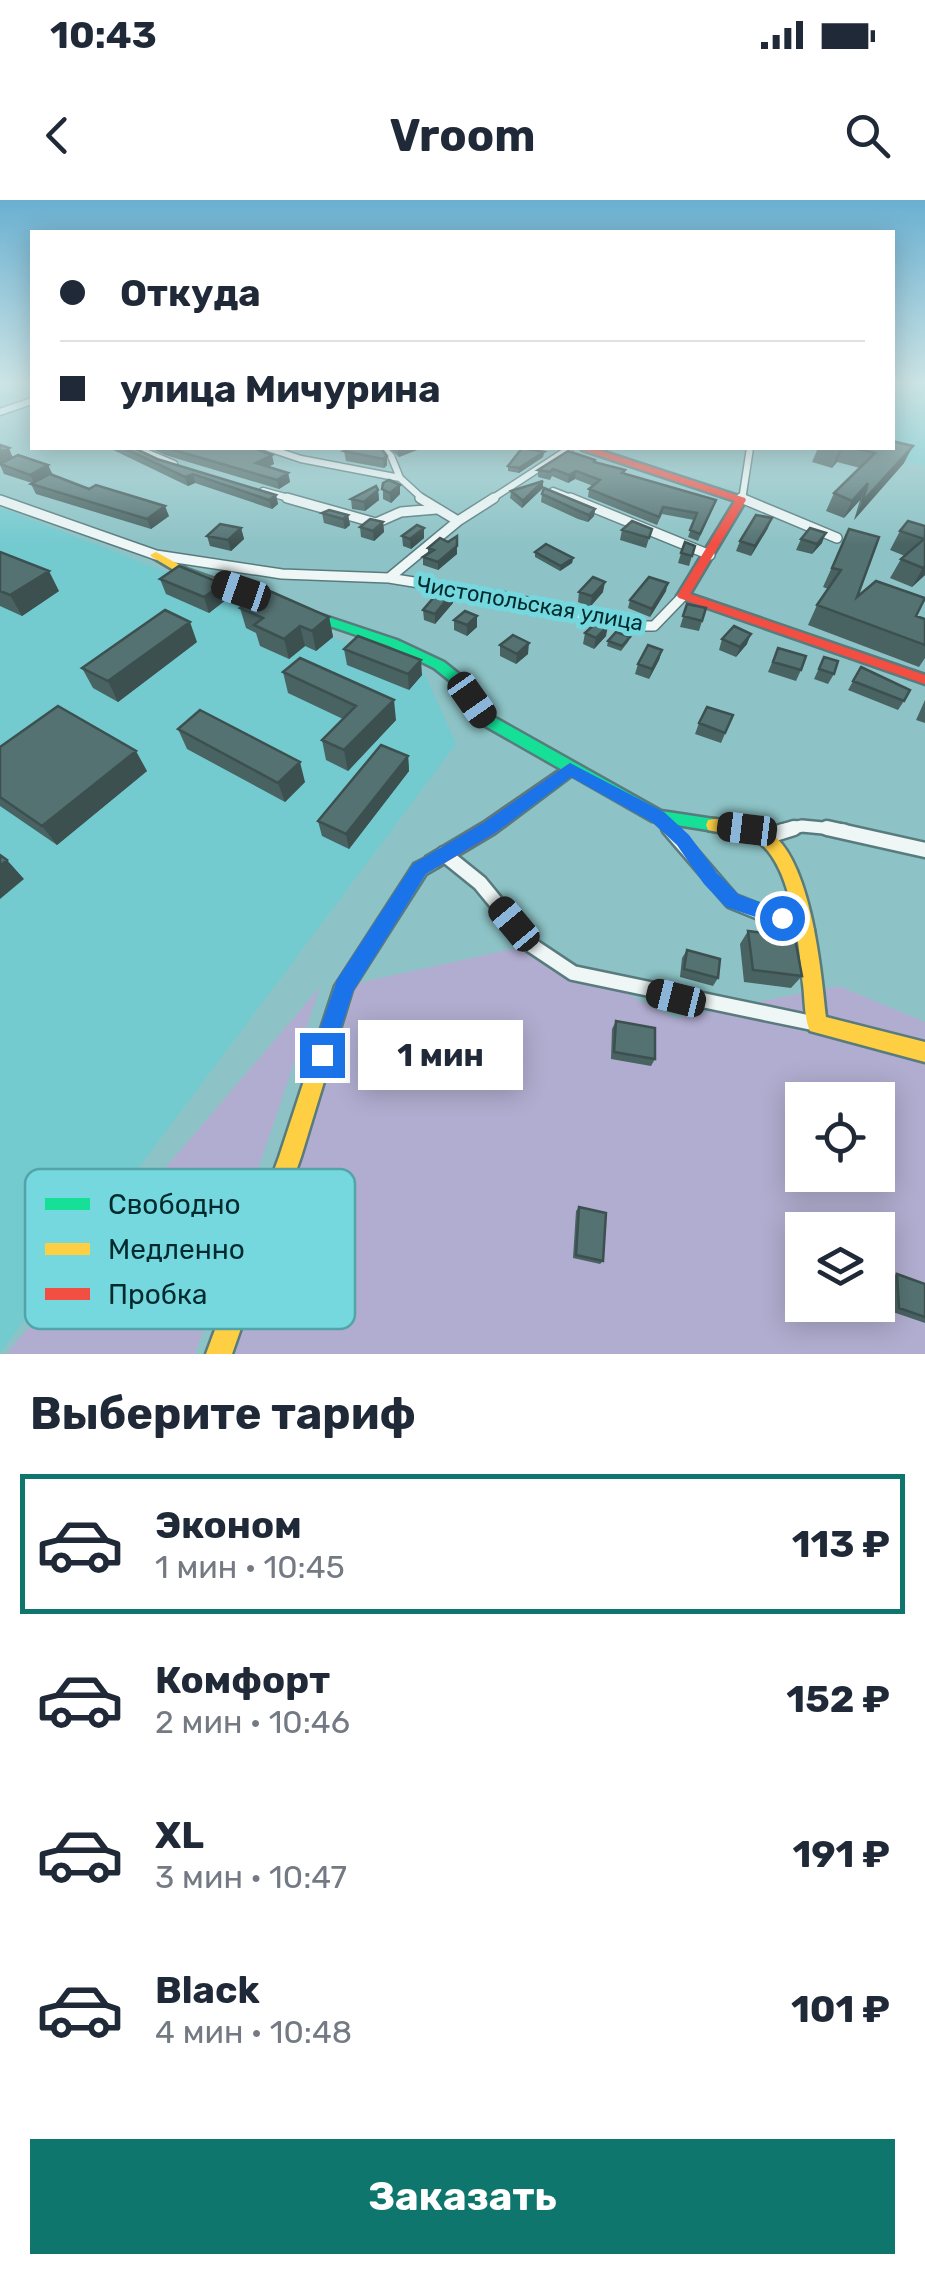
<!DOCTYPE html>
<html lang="ru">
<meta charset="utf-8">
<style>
:root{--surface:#fff;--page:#f6f6f7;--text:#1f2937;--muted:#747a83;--line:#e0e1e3;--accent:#0f766e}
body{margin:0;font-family:Rubik,sans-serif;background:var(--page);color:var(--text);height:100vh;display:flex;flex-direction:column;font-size:38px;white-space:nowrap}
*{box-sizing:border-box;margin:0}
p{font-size:32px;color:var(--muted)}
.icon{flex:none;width:55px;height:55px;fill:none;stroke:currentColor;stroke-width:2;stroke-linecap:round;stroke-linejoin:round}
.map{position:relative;height:1154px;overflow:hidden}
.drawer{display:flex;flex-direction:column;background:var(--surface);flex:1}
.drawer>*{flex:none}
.banner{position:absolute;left:30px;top:30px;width:865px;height:220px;border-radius:0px;box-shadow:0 5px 25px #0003;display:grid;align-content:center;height:220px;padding:0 30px;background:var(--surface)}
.fabs{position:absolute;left:785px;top:882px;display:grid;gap:20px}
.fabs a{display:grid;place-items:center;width:110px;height:110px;border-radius:0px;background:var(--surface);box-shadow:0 5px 25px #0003;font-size:50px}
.end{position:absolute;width:45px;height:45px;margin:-22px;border:12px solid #1a73e8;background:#fff;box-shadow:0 0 0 5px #fff}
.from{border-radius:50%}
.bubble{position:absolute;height:70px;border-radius:0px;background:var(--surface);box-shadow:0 5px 25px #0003;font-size:32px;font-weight:700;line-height:70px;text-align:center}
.car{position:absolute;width:30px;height:60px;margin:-30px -15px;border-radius:12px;box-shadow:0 0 8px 2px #0007;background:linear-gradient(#222 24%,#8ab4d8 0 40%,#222 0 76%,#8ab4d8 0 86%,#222 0)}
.banner b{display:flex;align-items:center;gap:35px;height:95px;font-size:38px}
.banner b+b{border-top:2px solid var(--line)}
.banner i{width:25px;height:25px;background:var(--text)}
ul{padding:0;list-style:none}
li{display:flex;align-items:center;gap:30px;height:140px;margin:0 20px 15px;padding:0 10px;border:5px solid transparent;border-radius:0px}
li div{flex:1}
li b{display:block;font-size:38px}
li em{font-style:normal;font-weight:700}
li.on{border-color:var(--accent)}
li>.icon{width:90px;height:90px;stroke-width:1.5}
h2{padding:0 30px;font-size:45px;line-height:120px}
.action{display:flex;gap:20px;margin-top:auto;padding:20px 30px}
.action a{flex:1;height:115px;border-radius:0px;background:var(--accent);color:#fff;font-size:40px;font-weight:700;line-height:115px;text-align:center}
.status{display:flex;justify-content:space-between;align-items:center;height:70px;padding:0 50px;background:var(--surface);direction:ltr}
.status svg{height:28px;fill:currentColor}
header{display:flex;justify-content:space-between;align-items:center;height:130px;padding:0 30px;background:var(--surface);font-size:45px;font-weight:700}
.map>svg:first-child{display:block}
.built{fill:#73cacf}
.green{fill:#b1add0;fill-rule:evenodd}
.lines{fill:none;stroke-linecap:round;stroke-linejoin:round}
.street-far3-casing{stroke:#597b7d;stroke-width:9}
.street-far2-casing{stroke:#597b7d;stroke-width:12}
.street-far1-casing{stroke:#597b7d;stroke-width:16}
.street-casing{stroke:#597b7d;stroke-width:19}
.fast-casing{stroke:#597b7d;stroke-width:5}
.slow-casing{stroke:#597b7d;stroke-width:5}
.jam-casing{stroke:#597b7d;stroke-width:5}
.street-far3{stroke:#eef6f6;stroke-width:6}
.street-far2{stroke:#eef6f6;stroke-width:9}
.street-far1{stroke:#eef6f6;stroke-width:11}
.street{stroke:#eef6f6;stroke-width:14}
.fast{fill:#16e098;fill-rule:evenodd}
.slow{fill:#ffcf43;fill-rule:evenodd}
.jam{fill:#f24e42;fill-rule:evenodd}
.rail{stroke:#adbdbe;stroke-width:2.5;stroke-dasharray:8 8;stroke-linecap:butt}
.wall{fill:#496262}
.shaded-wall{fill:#3c5050}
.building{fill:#557272;stroke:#3c5050;stroke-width:2.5}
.route{fill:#1a73e8}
.labels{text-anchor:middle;stroke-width:10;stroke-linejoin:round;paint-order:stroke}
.far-street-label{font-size:22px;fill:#002b2e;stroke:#75d8de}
.key{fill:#75d8de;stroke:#52a4a9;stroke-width:2.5}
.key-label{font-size:28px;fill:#002b2e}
</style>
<div class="status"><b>10:43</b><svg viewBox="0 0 49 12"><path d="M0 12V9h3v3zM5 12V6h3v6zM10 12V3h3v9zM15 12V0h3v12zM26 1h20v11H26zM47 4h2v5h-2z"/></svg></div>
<header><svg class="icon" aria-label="back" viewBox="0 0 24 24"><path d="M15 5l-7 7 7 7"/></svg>Vroom<svg class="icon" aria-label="search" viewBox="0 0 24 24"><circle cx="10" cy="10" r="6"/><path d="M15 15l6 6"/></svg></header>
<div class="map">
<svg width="925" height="1154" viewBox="0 0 925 1154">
<rect width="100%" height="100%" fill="#8dc3c6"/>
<!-- built -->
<path class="built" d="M893,183H925V266L850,248H892Z
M0,307L424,473L456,544L0,1153Z"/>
<!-- green -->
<path class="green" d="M531,745L675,818L839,786L925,822V1154H228L344,786ZM802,900H878V975H802ZM802,1030H878V1105H802Z
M320,787L195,1154H6Z"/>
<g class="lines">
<!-- street-far3 casing -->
<g class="street-far3-casing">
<path id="street-far3" d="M0,212L32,201
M136,248L174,264
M268,248L301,259L400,278L424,300
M383,248L391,256L400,278
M263,291L296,300
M553,291L576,300
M490,300L570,248
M742,300L750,248"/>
</g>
<!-- street-far2 casing -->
<g class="street-far2-casing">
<path id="street-far2" d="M287,298L376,323L401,312L436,309
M420,298L458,321
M570,298L710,355
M741,298L837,338
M0,300L156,355L282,374L389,378L506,397L630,426H654L683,396
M389,378L458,321L494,298"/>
</g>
<!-- street-far1 casing -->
<g class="street-far1-casing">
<path id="street-far1" d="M658,617L672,630
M781,630L802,626L844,630"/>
</g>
<!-- street casing -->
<g class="street-casing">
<path id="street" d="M669,628L732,701L807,731
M827,628L925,650
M765,637L794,628
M444,654L480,683L531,745L573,773L817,824"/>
</g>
<!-- fast casing -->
<g class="fast-casing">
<path id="fast" d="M313,412L397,440L444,462L464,478L490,515L661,611L714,619L720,620L722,625L720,630L714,631L652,621L480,523L454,484L434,468L389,446L309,419L307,416Z"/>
</g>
<!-- slow casing -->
<g class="slow-casing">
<path id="slow" d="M156,352L187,369L279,402L277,405H269L179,373L152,357L150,355Z
M714,619C732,620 752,621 768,631C811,658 821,769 826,817L925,842V862L810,831C804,817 805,800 803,784C799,745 792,660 754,639C740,632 723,634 708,630L706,625L708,620Z
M432,655L438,657L440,662L438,667L426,674L352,790L301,957L232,1154H206L279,957L335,786L414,664Z"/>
</g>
<!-- jam casing -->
<g class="jam-casing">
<path id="jam" d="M581,248H593L745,298L746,300L690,394L925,475V484L679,398L677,396L735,301L582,250Z
M570,563L577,569L575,573L495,633L438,667L432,669L426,667L424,662L426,657L483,623Z"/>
</g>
<!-- street-far3 -->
<use href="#street-far3" class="street-far3"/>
<!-- street-far2 -->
<use href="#street-far2" class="street-far2"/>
<!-- street-far1 -->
<use href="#street-far1" class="street-far1"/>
<!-- street -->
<use href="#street" class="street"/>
<!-- fast -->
<use href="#fast" class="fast"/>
<!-- slow -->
<use href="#slow" class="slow"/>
<!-- jam -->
<use href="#jam" class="jam"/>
<!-- rail -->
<path class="rail" d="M892,191L925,197"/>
</g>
<!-- wall -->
<path class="wall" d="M0,245L13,258L48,265L52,275L169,316L151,329L36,294L31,284L32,283L4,274L0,265Z
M109,248H134L157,259L276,295L278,304L272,309L195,283L188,286Z
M150,248H254L274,264L268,266L288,273L290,282L279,289L165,255Z
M349,248H381L387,265L384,268L346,261L344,251Z
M389,248H417V250L399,257Z
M818,248H892L904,263L854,320L860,300L844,318L826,311L834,293L860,268L837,262L832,268L812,262Z
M544,252L543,257L519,273L508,271V266Z
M595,263L625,270L624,274L716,300L698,341L688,337L694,320L662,314L657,325L588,297L589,289L593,286L575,279L568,283L552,276L550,280L538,277V270Z
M543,281V288L522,308L510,298L511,291Z
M383,283L400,285V294L391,303L383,299Z
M378,290L379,300L365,311L352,309L351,299Z
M542,294L595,309L594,316L588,322L578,319L541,302Z
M322,313L348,315L350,325L345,329L324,323Z
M632,321L652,329L646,348L620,340L622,330Z
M383,322L384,332L374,341L361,337L360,327Z
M925,326V375L912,387L890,378L901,359L905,356L890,350L900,331Z
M241,328L244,339L231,351L210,346L207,336Z
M424,328V338L411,349L403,346L402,336Z
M768,328L751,356L736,351L740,341Z
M849,329L857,397L925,419V458L919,467L808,425L817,405L828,389L823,387Z
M457,336V354L438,370L423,365V357L428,354V348L448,342Z
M801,339L822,343L812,354L796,350Z
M695,346L689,366L678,363L681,353Z
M0,352L59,391L22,416L0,406Z
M535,352L573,358L572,363L560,371L535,357Z
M160,379L227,399L209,413L166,394Z
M666,391L650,417L628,408L630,400Z
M579,392H603L590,407L578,402Z
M453,403L435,424L424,420L423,410Z
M687,404L706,408L699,431L680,427Z
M240,408L329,417L333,437L316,451L305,446L289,459L260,446L256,433L246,428Z
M454,420L477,427L467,436L454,430Z
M585,433L606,436L594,449L583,444Z
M630,437L628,442L621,451L607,446L608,441Z
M722,439L747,444L736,457L719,450Z
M197,442L118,502L93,488L82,468Z
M500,445L528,454L516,464L500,456Z
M778,448L801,470L796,481L768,472Z
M344,449L422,475L409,490L347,465Z
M662,450L659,460L649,479L635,474L638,464Z
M824,457L834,474L828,484L814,479Z
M861,467L904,501L898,510L848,490Z
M283,472L396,520L348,571L326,560L322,540L343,519L288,493Z
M925,500V523L916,520Z
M733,515L721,543L695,534L699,523Z
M178,529L305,582L285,602L187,549Z
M0,547L147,571L57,645L0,606Z
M408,556L409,571L349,649L322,636L318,621Z
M771,720L802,776L791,788L744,782L740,744L748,731L762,733Z
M687,750L718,778L713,786L680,777L682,758Z
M616,821L655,859L651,866L611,859L612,829Z
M579,1007L603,1061L600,1064L573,1058L576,1011Z
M897,1074L925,1084V1123L887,1110L885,1077Z"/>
<!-- shaded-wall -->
<path class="shaded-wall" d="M913,246L904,263L854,320L862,302Z
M9,248L13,258L0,264V252Z
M398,248H417V250L399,257Z
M842,248L837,262L832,268L839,251Z
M544,252L543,257L519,273V268Z
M272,255L274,264L258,272L256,263Z
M387,256V265L384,268L383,259Z
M48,265L53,275L35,284L30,275Z
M576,271L575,279L568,283L569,275Z
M288,273L290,282L279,289L277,280Z
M193,274L195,283L188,286L185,277Z
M543,281V288L522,308L523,301Z
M868,283L860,300L844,318L852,301Z
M400,285V294L391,303L390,293Z
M378,290L379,300L365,311L364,302Z
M276,295L278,304L272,309L269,300Z
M165,306L169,316L151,329L147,319Z
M595,309L594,316L588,322L589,315Z
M348,315L350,325L345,329L343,319Z
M772,318L768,328L751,356L755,346Z
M383,322L384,332L374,341L373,331Z
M241,328L244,339L231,351L228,340Z
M424,328V338L411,349L410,339Z
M826,333L822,343L812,354L817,344Z
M457,346V354L438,370V362Z
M573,358L572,363L560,371L561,366Z
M925,366V375L912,387L923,368Z
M49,371L59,391L22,416L10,395Z
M605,382L603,392L590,407L592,396Z
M668,383L666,391L650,417L652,409Z
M223,384L227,399L209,413L204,397Z
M452,393L453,403L435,424V414Z
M477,416V427L467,436V425Z
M329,417L333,437L316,451L312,431Z
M190,422L197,442L118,502L108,481Z
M300,426L305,446L289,459L284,439Z
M608,426L606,436L594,449L596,438Z
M751,434L747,444L736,457L740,447Z
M529,443L528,454L516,464L517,454Z
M662,450L659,460L649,479L652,469Z
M421,460L422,475L409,490L408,474Z
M394,500L396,520L348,571L344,550Z
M136,551L147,571L57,645L42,626Z
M408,556L409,571L349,649L346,634Z
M300,562L305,582L285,602L278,583Z
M7,660L24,679L0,699V666Z"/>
<!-- building -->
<path class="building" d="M892,241L913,246L862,302L868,283L852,301L834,293L875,253L853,248H892Z
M0,245L9,248L0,252Z
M124,248H134L157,259L276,295L269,300L193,274L185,277Z
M167,248H254L272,255L256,263L288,273L277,280Z
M351,248H381L387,256L383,259L344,251Z
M522,248L544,252L519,268L508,266Z
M568,251L595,260L594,262L625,270L622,273L716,300L700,334L690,330L697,313L663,307L659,317L589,289L600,280L576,271L569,275L553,269L550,272L538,270Z
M18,255L48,265L30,275L0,264Z
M50,274L89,289L96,285L165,306L147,319L31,284Z
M389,280L400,285L390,293L382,289L383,283Z
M543,281L523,301L511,291Z
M376,286L378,290L364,302L351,299Z
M544,288L595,309L589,315L579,311L542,294Z
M329,310L348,315L343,319L322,313Z
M756,315L772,318L755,346L740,341Z
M370,319L383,322L373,331L360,327Z
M632,321L652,329L649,338L622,330Z
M908,321L925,326V366L923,368L901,359L924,339L900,331Z
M220,324L241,328L228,340L207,336Z
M417,325L424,328L410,339L402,336Z
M810,328L826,333L817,344L801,339Z
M849,329L879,337L857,397L876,381L925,398L916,416L925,419V445L817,405L841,370L832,368Z
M457,336V346L438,362L423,357L434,350L428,348L440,338L448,342Z
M685,342L695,346L692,356L681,353Z
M546,344L573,358L561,366L535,352Z
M0,352L49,371L10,395L0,391Z
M179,366L223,384L204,397L160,379Z
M593,377L605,382L592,396L579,392Z
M649,377L668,383L652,409L630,400Z
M265,389L329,417L312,431L300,426L284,439L254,425L263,418L240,408Z
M441,389L452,393L435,414L423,410Z
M687,404L706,408L702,421L683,416Z
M165,410L190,422L108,481L82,468Z
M465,411L477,416L467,425L454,420Z
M598,421L608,426L596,438L585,433Z
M734,426L751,434L740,447L722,439Z
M616,432L630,437L622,446L608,441Z
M513,435L529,443L517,454L500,445Z
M358,436L421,460L408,474L344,449Z
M648,445L662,450L652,469L638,464Z
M778,448L806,456L801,470L773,462Z
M824,457L838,461L834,474L819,469Z
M300,458L394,500L344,550L322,540L356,506L283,472Z
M861,467L910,490L904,501L853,481Z
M58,506L136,551L42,626L0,597V547Z
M707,507L733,515L725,533L699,523Z
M200,510L300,562L278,583L178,529Z
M381,545L408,556L346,634L318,621Z
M0,655L7,660L0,666Z
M771,720L792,723L802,776L753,770L748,731L773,734Z
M687,750L720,759L718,778L684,769Z
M616,821L655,828V859L614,852Z
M579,1007L606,1013L603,1061L576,1055Z
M897,1074L925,1084V1117L899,1108Z"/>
<!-- sky -->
<linearGradient id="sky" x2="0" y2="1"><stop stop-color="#6ab0d1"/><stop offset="0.53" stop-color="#cce4e5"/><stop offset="1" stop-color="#cce4e5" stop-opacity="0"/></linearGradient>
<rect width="925" height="345" fill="url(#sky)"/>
<!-- route -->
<path class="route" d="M570,563L664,612L689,635L717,673L739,695L789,712V724L782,726L726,707L704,684L677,645L652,622L571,577L495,633L426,674L353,791L330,862L322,866L315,862L311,855L337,780L413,664L483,623Z"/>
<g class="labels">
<!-- far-street labels -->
<g class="far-street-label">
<text transform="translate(530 403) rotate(10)" y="8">Чистопольская улица</text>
</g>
</g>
<!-- legend -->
<rect x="25" y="969" width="330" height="160" rx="15" class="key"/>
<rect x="45" y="998" width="45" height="12" fill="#16e098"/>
<rect x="45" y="1043" width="45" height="12" fill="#ffcf43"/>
<rect x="45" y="1088" width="45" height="12" fill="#f24e42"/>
<g class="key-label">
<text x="108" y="1014">Свободно</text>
<text x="108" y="1059">Медленно</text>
<text x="108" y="1104">Пробка</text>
</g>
</svg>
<div class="fabs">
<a><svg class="icon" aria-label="locate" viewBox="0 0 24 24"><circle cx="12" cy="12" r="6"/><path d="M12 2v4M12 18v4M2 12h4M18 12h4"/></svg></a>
<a><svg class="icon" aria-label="layers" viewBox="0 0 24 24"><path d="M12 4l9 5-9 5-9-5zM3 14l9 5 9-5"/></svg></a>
</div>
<i class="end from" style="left:782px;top:718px"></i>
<i class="end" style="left:322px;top:855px"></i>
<div class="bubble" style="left:358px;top:820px;width:165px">1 мин</div>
<i class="car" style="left:241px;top:391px;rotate:289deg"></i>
<i class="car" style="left:472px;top:500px;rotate:145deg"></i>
<i class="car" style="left:747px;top:629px;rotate:277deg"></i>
<i class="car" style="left:514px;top:724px;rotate:320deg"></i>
<i class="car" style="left:676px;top:798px;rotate:284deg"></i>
<div class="banner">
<b><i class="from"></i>Откуда</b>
<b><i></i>улица Мичурина</b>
</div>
</div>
<section class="drawer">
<h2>Выберите тариф</h2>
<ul>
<li class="on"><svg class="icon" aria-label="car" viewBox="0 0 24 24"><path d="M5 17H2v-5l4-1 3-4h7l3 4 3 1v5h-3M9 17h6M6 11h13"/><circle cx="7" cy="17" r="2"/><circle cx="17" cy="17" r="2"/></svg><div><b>Эконом</b><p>1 мин · 10:45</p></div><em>113 ₽</em></li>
<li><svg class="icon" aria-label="car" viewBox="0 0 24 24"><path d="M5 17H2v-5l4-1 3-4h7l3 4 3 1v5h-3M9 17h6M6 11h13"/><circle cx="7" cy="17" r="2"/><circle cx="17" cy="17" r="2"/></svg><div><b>Комфорт</b><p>2 мин · 10:46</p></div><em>152 ₽</em></li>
<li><svg class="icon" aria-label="car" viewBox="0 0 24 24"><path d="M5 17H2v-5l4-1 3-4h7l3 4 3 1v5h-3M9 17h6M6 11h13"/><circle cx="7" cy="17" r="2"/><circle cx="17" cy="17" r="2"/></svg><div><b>XL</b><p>3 мин · 10:47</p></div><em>191 ₽</em></li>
<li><svg class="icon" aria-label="car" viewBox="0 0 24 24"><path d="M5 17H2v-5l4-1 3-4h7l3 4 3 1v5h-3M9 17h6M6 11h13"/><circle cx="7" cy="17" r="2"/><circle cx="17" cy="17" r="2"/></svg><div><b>Black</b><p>4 мин · 10:48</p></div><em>101 ₽</em></li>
</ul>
<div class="action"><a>Заказать</a></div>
</section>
